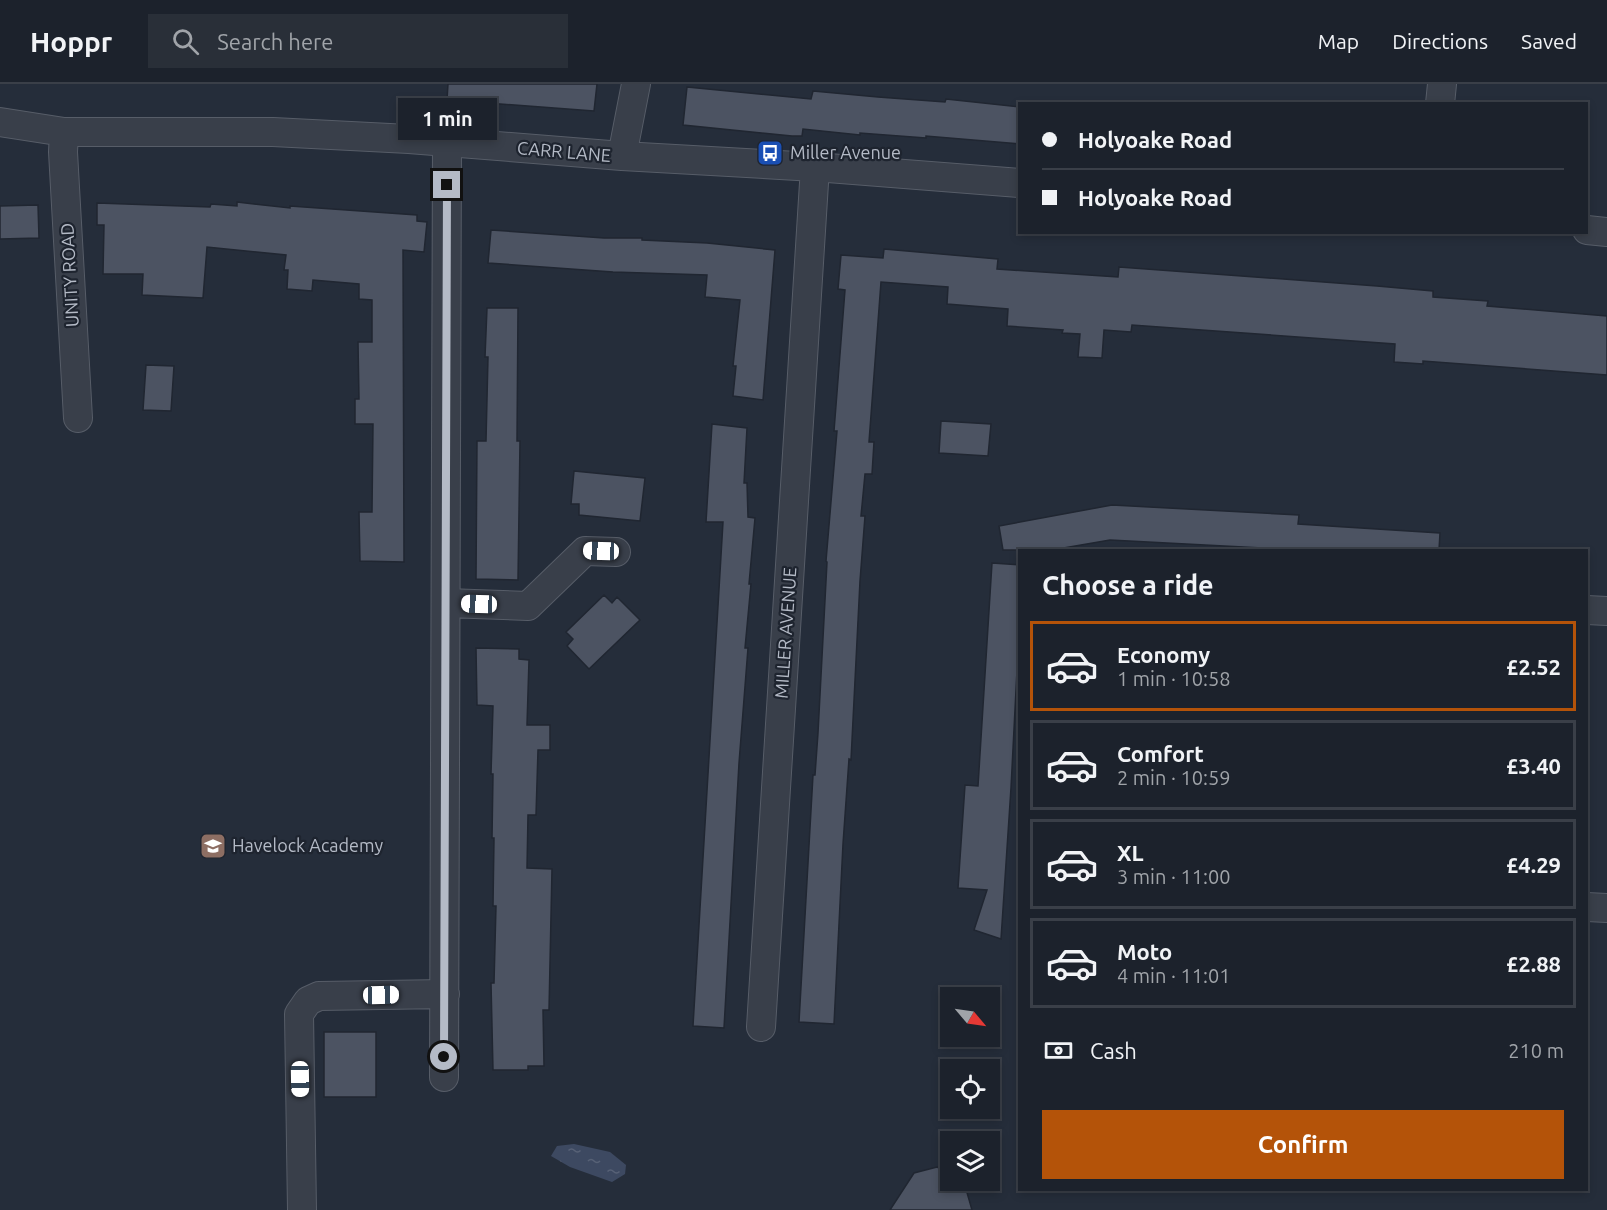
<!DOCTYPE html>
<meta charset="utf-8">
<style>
:root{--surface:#1c222c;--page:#292f38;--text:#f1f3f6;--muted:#a0a4a9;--line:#3a3f48;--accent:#b45309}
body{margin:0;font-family:Ubuntu,sans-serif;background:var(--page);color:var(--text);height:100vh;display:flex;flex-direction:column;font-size:22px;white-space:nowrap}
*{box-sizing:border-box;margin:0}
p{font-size:20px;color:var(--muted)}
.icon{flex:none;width:33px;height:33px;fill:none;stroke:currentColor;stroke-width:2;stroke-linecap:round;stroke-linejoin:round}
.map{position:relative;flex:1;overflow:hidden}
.side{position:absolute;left:1018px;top:465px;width:570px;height:642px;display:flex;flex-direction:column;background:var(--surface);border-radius:0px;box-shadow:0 3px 9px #0003,0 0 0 2px var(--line)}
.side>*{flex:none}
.top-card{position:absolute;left:1018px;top:18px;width:570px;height:132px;border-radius:0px;box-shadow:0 3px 9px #0003,0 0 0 2px var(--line);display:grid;align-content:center;height:132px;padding:0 24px;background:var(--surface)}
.needle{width:39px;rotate:119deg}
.controls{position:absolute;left:940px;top:903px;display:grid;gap:12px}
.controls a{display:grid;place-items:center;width:60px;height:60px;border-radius:0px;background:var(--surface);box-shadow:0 3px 9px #0003,0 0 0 2px var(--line);font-size:30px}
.end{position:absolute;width:27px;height:27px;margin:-14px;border:8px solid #b4bac6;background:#111;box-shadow:0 0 0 3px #111}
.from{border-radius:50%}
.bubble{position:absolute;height:42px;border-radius:0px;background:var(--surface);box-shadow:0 3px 9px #0003,0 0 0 2px var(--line);font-size:20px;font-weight:700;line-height:42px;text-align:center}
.car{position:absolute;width:18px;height:36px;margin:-18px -9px;border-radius:8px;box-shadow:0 0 4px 2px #0007;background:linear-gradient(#fff 24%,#345 0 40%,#fff 0 76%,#345 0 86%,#fff 0)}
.top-card b{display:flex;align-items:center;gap:21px;height:57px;font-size:22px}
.top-card b+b{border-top:2px solid var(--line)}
.top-card i{width:15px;height:15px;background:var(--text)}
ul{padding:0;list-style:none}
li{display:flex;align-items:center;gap:18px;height:90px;margin:0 12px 9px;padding:0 12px;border:3px solid var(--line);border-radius:0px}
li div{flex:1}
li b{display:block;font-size:22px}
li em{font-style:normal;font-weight:700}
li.on{border-color:var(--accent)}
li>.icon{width:54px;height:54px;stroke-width:1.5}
h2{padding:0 24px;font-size:27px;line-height:72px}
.pay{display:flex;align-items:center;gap:15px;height:66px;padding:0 24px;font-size:22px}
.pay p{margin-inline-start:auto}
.cta{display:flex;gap:12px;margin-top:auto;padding:12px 24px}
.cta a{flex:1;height:69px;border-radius:0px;background:var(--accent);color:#fff;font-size:24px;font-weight:700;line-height:69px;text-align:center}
header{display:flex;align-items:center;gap:36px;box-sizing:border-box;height:84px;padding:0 30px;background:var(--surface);border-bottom:2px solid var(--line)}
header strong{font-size:28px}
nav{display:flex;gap:33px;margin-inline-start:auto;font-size:21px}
.search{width:420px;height:54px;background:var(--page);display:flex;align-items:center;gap:15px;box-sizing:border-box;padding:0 21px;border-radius:0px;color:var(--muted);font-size:22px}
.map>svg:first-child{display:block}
.water{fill:url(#water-ripples)}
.building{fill:#4c5362;stroke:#202631;stroke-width:1.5}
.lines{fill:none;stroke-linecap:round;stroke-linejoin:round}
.minor-casing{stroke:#575d68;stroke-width:30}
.minor{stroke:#393f4a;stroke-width:28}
.route{stroke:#b4bac6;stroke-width:8}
.labels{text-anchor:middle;stroke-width:4.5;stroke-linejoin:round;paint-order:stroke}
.street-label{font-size:18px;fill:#b4bac6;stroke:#1e242f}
.poi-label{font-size:18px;fill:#b4bac6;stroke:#1e242f;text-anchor:start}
</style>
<header>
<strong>Hoppr</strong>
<div class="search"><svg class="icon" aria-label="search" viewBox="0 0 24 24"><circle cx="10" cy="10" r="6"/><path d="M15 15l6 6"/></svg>Search here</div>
<nav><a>Map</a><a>Directions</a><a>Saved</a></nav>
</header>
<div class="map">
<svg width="1607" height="1126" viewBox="0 0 1607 1126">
<defs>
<pattern id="water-ripples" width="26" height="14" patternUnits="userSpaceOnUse" patternTransform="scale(1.5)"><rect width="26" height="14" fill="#3d4961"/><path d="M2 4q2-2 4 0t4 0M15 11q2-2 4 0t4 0" fill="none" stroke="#576176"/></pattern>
</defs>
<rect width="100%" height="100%" fill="#252d3a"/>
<!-- water -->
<path class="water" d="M574,1060L610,1068L626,1081L625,1090L612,1098L570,1083L551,1072L557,1062Z"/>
<!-- building -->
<path class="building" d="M448,0H597L594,27L447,16Z
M687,3L811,15L813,7L878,13L945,18L946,15L1020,23V60L926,52V54L860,49V51L803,45L802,52H792L683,41Z
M237,118L290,124V122L417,131V137L427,138L424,168L403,166L404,478L360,477L359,428H372L373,340H355V315H359L358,258H372V216L359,215V200L313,196L312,207L287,205L288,186H284L286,171L207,163L203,214L142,211L143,190H103L104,141H97V119L210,123L211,120L237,122Z
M38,121L39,154L0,155V122Z
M491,146L604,154H642V156L707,159L775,166L763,316L733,312L736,282H733L740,216L705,213L707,191L613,188L488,179Z
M884,165L998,175L997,185L1118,193L1119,183L1377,202L1433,207V213L1488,217L1487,222L1607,232V291L1423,277V280L1394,278L1395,260L1132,241L1131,248L1104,246L1102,274L1078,273L1080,250L1062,249L1063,246L1007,242L1008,225L947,220L948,203L881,198L869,358H874L872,390H865L861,432H865L860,497L851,676L849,675L843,760L834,940L799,938L813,691H815L818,649L827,478L826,477L837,347H834L845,206L838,205L841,171L883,174Z
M487,224H518L517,357H520L518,496L476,495L477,357H486L488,273H485Z
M146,281L174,282L171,327L143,326Z
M941,337L991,340L988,372L939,369Z
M712,340L747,344L744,399H747L748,433L755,434L749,500H751L745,564H748L739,679L724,944L693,942L723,438H706Z
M574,387L645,394L640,437L579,431V420H571Z
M1112,421L1299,431L1298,440L1440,449L1439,466H1302L1110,456L1052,466H1003L999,442Z
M992,479L1020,481V528L1011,704L1001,855L974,846L987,806L958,804L965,701L978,702Z
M604,511L612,519L617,513L640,536L589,585L567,562L573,555L566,548Z
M476,564L519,565V575L529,576L527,641H550V666H538L536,731H528L527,784L552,785L549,926H543L544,982H528V986H493L491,899H494L496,822H493L494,754H492L493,690H491L493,622L477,621Z
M324,948H376V1013H324Z
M937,1083L951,1090V1096L964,1098L972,1126H890L914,1089Z"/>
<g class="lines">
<!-- minor casing -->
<g class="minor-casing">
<path id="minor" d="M1440,20L1442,0
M0,38L64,48H273L409,55L622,72L815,83L1020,99
M64,48L63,68L78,334
M622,72L636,0
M1587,146L1607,148
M446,519L528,522L585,467L616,468
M1587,526L1607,527
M1587,823L1607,824
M761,943L815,83
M444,993L447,58
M302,1126L299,930L308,917L319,912L445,910"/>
</g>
<!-- minor -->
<use href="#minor" class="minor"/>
</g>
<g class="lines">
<!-- route -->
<path class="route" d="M444,973L447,101"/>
</g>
<!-- icons -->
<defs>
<g id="bus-square" transform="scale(1.35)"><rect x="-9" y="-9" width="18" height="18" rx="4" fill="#1a4fb4" stroke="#1e242f"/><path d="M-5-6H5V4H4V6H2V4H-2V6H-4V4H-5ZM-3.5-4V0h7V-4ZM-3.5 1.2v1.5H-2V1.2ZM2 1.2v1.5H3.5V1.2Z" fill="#fff"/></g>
<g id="school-square" transform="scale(1.35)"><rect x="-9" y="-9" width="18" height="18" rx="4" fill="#8d6e63" stroke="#1e242f"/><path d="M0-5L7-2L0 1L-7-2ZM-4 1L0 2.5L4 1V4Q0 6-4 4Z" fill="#fff"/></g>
</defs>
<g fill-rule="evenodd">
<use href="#bus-square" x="770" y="69"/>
<use href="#school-square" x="213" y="762"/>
</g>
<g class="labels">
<!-- street labels -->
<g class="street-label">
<text transform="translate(564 68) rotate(5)" y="6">CARR LANE</text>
<text transform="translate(70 191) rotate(-93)" y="6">UNITY ROAD</text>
<text transform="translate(786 549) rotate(-86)" y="6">MILLER AVENUE</text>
</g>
<!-- poi labels -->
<g class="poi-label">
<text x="790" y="75">Miller Avenue</text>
<text x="232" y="768">Havelock Academy</text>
</g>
</g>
</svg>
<div class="controls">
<a><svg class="needle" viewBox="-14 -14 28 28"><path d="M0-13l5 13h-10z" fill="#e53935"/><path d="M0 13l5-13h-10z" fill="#a0a4a9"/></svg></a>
<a><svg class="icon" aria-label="locate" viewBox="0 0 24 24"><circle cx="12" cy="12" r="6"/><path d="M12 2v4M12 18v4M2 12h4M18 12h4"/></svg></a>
<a><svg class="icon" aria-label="layers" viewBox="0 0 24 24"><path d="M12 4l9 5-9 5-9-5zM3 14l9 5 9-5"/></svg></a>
</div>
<i class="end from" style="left:444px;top:973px"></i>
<i class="end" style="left:447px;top:101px"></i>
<div class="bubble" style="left:398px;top:14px;width:99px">1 min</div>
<i class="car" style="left:601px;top:467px;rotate:272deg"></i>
<i class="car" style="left:479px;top:520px;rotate:272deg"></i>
<i class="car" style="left:381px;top:911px;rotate:89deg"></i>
<i class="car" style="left:300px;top:995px;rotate:179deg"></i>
<div class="top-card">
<b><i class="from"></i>Holyoake Road</b>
<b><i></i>Holyoake Road</b>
</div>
<section class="side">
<h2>Choose a ride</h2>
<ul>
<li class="on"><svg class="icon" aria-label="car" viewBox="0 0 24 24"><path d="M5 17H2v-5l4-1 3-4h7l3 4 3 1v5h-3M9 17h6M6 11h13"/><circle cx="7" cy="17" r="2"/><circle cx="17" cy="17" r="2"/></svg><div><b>Economy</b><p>1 min · 10:58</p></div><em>£2.52</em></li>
<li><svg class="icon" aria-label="car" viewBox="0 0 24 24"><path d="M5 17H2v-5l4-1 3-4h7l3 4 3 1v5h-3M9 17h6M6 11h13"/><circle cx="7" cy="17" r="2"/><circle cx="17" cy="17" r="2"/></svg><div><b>Comfort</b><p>2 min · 10:59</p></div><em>£3.40</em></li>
<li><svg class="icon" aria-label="car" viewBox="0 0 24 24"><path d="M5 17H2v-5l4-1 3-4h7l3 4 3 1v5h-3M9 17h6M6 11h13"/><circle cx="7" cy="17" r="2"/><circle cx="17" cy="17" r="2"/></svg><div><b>XL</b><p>3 min · 11:00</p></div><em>£4.29</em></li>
<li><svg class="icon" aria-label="car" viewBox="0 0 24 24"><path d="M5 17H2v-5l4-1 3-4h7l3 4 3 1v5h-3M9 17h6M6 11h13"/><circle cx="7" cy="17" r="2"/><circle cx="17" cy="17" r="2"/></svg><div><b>Moto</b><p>4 min · 11:01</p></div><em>£2.88</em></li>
</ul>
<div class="pay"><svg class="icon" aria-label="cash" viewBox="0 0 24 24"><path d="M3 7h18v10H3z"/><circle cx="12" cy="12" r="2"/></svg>Cash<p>210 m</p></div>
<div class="cta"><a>Confirm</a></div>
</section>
</div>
